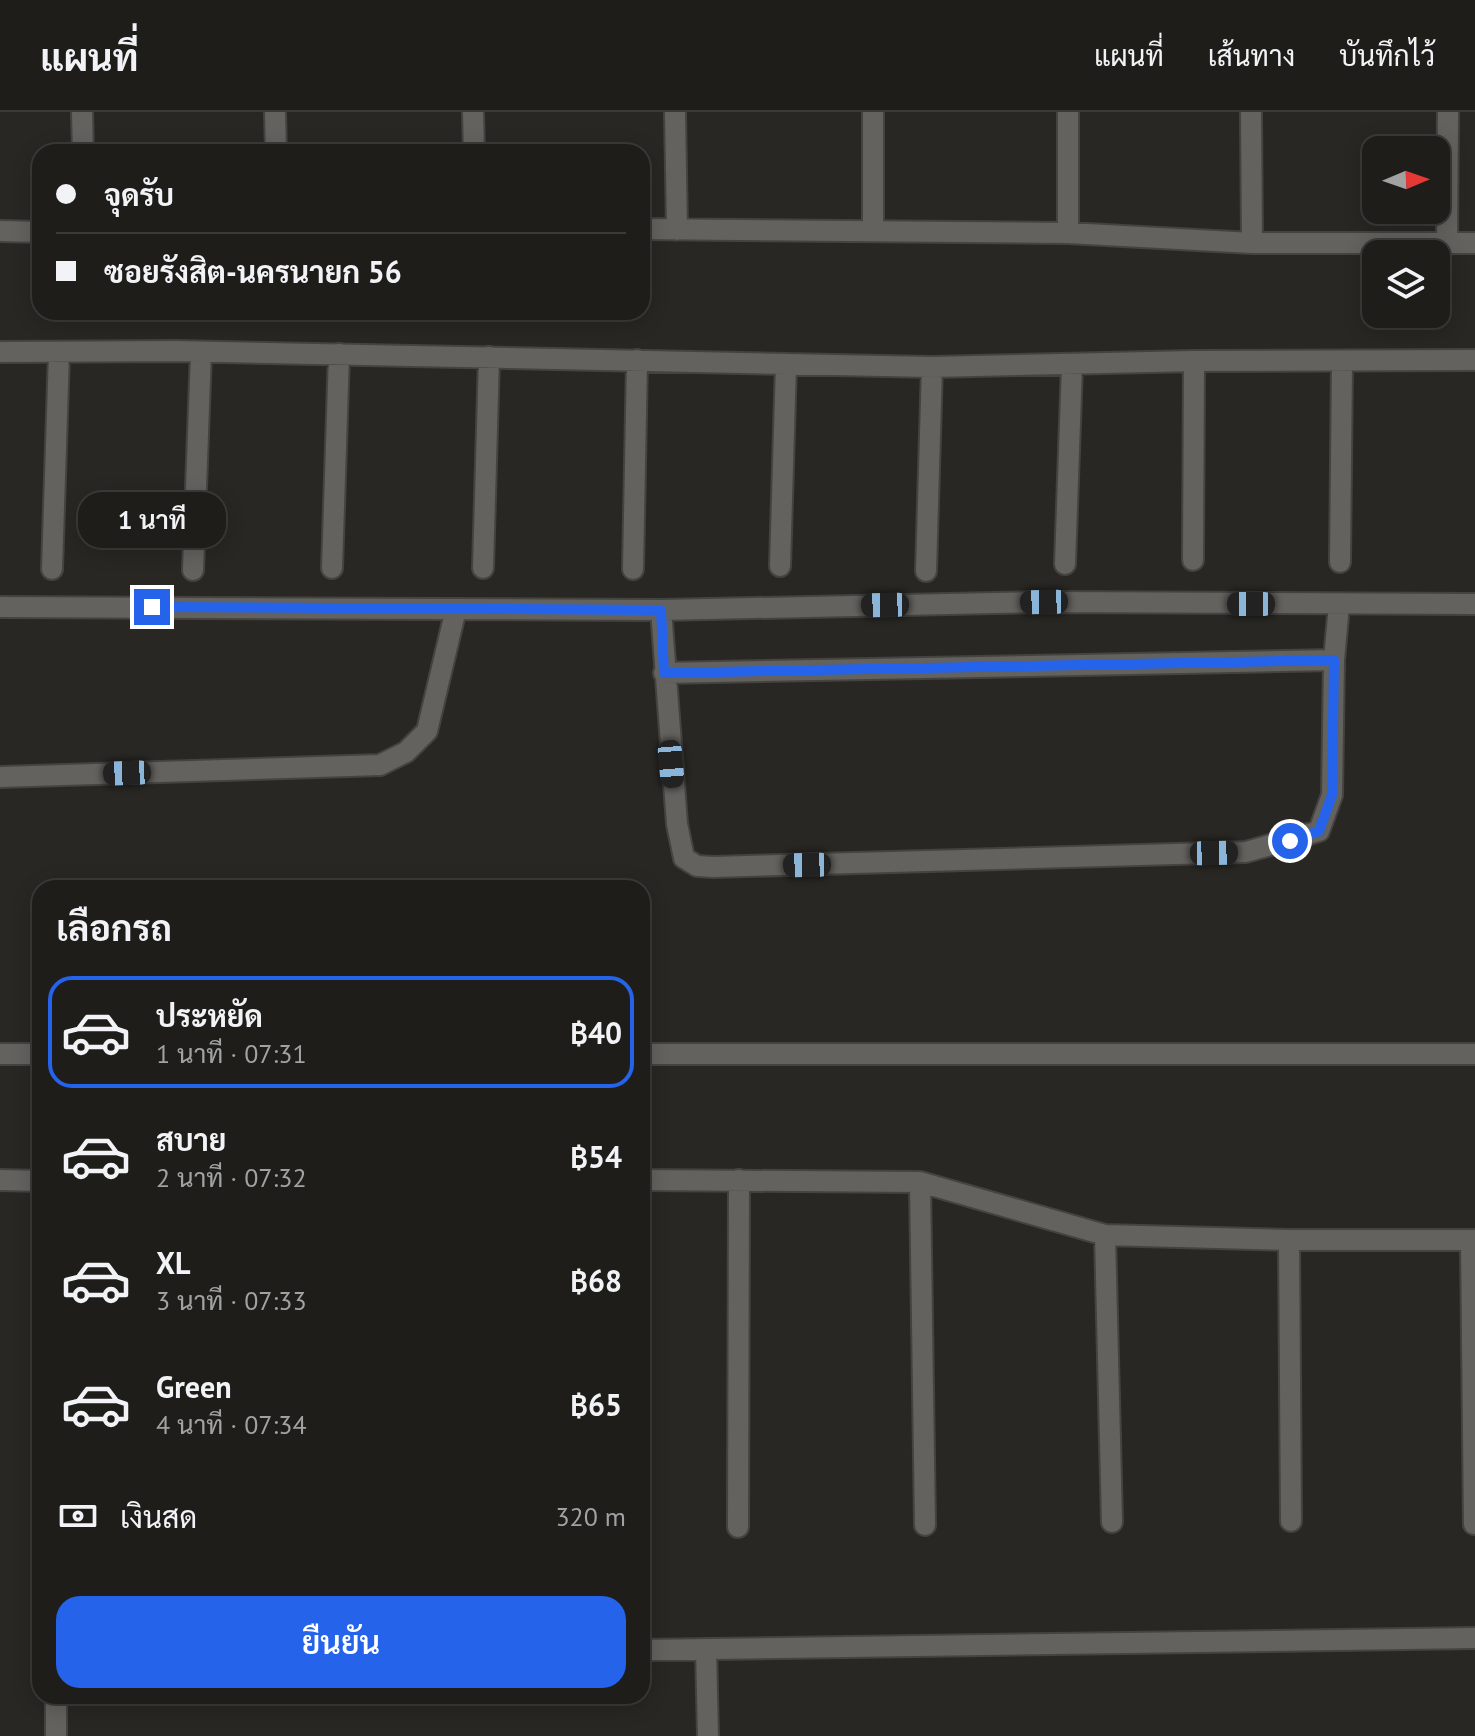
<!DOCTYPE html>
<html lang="th">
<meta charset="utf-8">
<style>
:root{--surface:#1e1d1a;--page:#262623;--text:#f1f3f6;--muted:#a1a2a2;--line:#3c3b39;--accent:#2563eb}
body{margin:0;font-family:"PT Sans",Sarabun,sans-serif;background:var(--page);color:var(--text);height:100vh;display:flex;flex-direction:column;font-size:30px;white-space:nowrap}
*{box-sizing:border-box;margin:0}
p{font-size:26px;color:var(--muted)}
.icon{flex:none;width:44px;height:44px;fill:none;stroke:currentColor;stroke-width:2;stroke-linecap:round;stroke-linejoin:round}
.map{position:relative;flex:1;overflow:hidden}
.panel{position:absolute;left:32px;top:768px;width:618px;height:824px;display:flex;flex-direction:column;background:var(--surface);border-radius:24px;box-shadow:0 4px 20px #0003,0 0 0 2px var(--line)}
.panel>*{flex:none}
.hud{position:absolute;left:32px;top:32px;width:618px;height:176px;border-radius:24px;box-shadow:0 4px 20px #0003,0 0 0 2px var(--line);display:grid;align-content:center;height:176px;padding:0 24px;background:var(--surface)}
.needle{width:52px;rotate:88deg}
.buttons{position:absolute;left:1362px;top:24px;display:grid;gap:16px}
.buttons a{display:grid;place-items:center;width:88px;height:88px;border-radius:16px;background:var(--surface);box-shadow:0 4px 20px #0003,0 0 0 2px var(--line);font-size:40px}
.end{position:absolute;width:36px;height:36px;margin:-18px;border:10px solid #2563eb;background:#fff;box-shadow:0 0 0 4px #fff}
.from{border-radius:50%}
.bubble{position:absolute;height:56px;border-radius:24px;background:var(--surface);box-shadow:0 4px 20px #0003,0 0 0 2px var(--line);font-size:26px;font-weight:600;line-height:56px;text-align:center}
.car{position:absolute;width:24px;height:48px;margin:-24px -12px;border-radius:10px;box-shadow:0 0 6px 2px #0007;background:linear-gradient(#222 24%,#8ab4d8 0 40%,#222 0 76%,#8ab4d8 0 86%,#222 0)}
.hud b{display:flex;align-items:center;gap:28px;height:76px;font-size:30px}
.hud b+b{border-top:2px solid var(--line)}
.hud i{width:20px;height:20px;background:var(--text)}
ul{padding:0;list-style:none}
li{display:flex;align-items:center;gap:24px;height:112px;margin:0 16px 12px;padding:0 8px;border:4px solid transparent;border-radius:24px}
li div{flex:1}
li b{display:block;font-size:30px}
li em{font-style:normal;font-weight:600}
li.selected{border-color:var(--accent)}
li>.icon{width:72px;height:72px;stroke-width:1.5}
h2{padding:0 24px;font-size:36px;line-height:96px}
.pay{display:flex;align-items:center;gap:20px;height:88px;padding:0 24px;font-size:30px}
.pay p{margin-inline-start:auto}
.cta{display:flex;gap:16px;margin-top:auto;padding:16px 24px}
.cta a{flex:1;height:92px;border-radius:24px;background:var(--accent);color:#fff;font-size:32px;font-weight:600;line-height:92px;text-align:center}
header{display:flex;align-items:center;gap:48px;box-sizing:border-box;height:112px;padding:0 40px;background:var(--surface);border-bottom:2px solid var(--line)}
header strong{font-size:38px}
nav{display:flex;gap:44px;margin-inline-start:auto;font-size:28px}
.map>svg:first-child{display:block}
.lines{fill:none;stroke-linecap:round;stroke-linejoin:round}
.minor-casing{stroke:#444340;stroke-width:24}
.minor{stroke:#63625e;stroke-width:20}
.route{stroke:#2563eb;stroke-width:10}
</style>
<header>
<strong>แผนที่</strong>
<nav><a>แผนที่</a><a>เส้นทาง</a><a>บันทึกไว้</a></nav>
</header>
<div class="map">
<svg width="1475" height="1624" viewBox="0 0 1475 1624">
<rect width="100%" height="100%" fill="#282723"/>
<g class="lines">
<!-- minor casing -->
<g class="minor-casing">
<path id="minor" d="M82,0L83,40
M275,0L276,40
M473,0L474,40
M675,0L677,118
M873,0V119
M1068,0V121
M1251,0L1252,131
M642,117L1068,121L1252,131H1475
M0,119L40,120
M1447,132L1448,0
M0,240L177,239L932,255L1194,249L1475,248
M1193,448L1194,249
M1340,450L1342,250
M1065,452L1072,253
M780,454L786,252
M332,456L339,242
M483,456L489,245
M52,457L59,241
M633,457L637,248
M193,458L201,240
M926,459L932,255
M0,495L661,498L1044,490L1475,492
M661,498L677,712L684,746L697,754L713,755L1246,740L1319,719L1332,683L1334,548L1339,493
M664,561L1334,548
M0,665L380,653L406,640L427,619L456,497
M0,942H40
M642,942H1475
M0,1068L40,1069
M642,1068L920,1070L1105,1123L1289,1128H1475
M920,1070L925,1413
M1105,1123L1112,1410
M1289,1128L1291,1409
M1471,1129L1474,1412
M738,1415L739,1068
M706,1537L708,1624
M642,1538L1475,1526
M56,1584V1624"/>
</g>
<!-- minor -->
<use href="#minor" class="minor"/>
</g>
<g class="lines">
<!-- route -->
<path class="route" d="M152,495L661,498L664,561L1334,548L1332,683L1319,719L1290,729"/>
</g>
</svg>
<div class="buttons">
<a><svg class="needle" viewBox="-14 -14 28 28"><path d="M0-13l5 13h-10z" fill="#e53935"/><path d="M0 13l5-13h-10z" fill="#a1a2a2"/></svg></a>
<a><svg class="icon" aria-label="layers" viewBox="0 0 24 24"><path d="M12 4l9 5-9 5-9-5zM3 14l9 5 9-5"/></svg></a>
</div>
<i class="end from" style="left:1290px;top:729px"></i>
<i class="end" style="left:152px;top:495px"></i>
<div class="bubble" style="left:78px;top:380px;width:148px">1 นาที</div>
<i class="car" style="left:1044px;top:490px;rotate:269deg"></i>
<i class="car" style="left:1251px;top:492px;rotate:270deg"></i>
<i class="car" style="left:885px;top:493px;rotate:269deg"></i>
<i class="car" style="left:671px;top:652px;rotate:175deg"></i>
<i class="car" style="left:127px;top:661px;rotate:268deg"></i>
<i class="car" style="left:1214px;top:741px;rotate:89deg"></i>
<i class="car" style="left:807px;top:753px;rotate:269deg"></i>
<div class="hud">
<b><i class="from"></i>จุดรับ</b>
<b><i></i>ซอยรังสิต-นครนายก 56</b>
</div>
<section class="panel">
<h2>เลือกรถ</h2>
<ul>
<li class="selected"><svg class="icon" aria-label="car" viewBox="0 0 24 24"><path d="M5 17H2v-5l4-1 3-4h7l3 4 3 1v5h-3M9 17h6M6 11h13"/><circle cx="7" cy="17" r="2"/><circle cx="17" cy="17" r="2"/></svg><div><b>ประหยัด</b><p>1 นาที · 07:31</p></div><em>฿40</em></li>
<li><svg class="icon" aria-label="car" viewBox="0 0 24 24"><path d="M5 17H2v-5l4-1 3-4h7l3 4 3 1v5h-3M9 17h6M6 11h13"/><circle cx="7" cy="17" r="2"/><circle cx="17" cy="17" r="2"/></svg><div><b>สบาย</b><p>2 นาที · 07:32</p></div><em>฿54</em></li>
<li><svg class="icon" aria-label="car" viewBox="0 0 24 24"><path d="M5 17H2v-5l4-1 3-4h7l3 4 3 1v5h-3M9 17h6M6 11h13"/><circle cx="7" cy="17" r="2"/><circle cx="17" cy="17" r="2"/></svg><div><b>XL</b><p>3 นาที · 07:33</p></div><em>฿68</em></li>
<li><svg class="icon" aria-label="car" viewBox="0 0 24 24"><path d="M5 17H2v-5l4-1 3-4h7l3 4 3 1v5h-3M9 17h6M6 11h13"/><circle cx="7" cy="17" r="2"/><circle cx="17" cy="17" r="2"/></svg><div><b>Green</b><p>4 นาที · 07:34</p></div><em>฿65</em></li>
</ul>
<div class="pay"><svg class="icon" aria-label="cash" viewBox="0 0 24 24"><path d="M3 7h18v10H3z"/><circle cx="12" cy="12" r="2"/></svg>เงินสด<p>320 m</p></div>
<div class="cta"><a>ยืนยัน</a></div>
</section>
</div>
